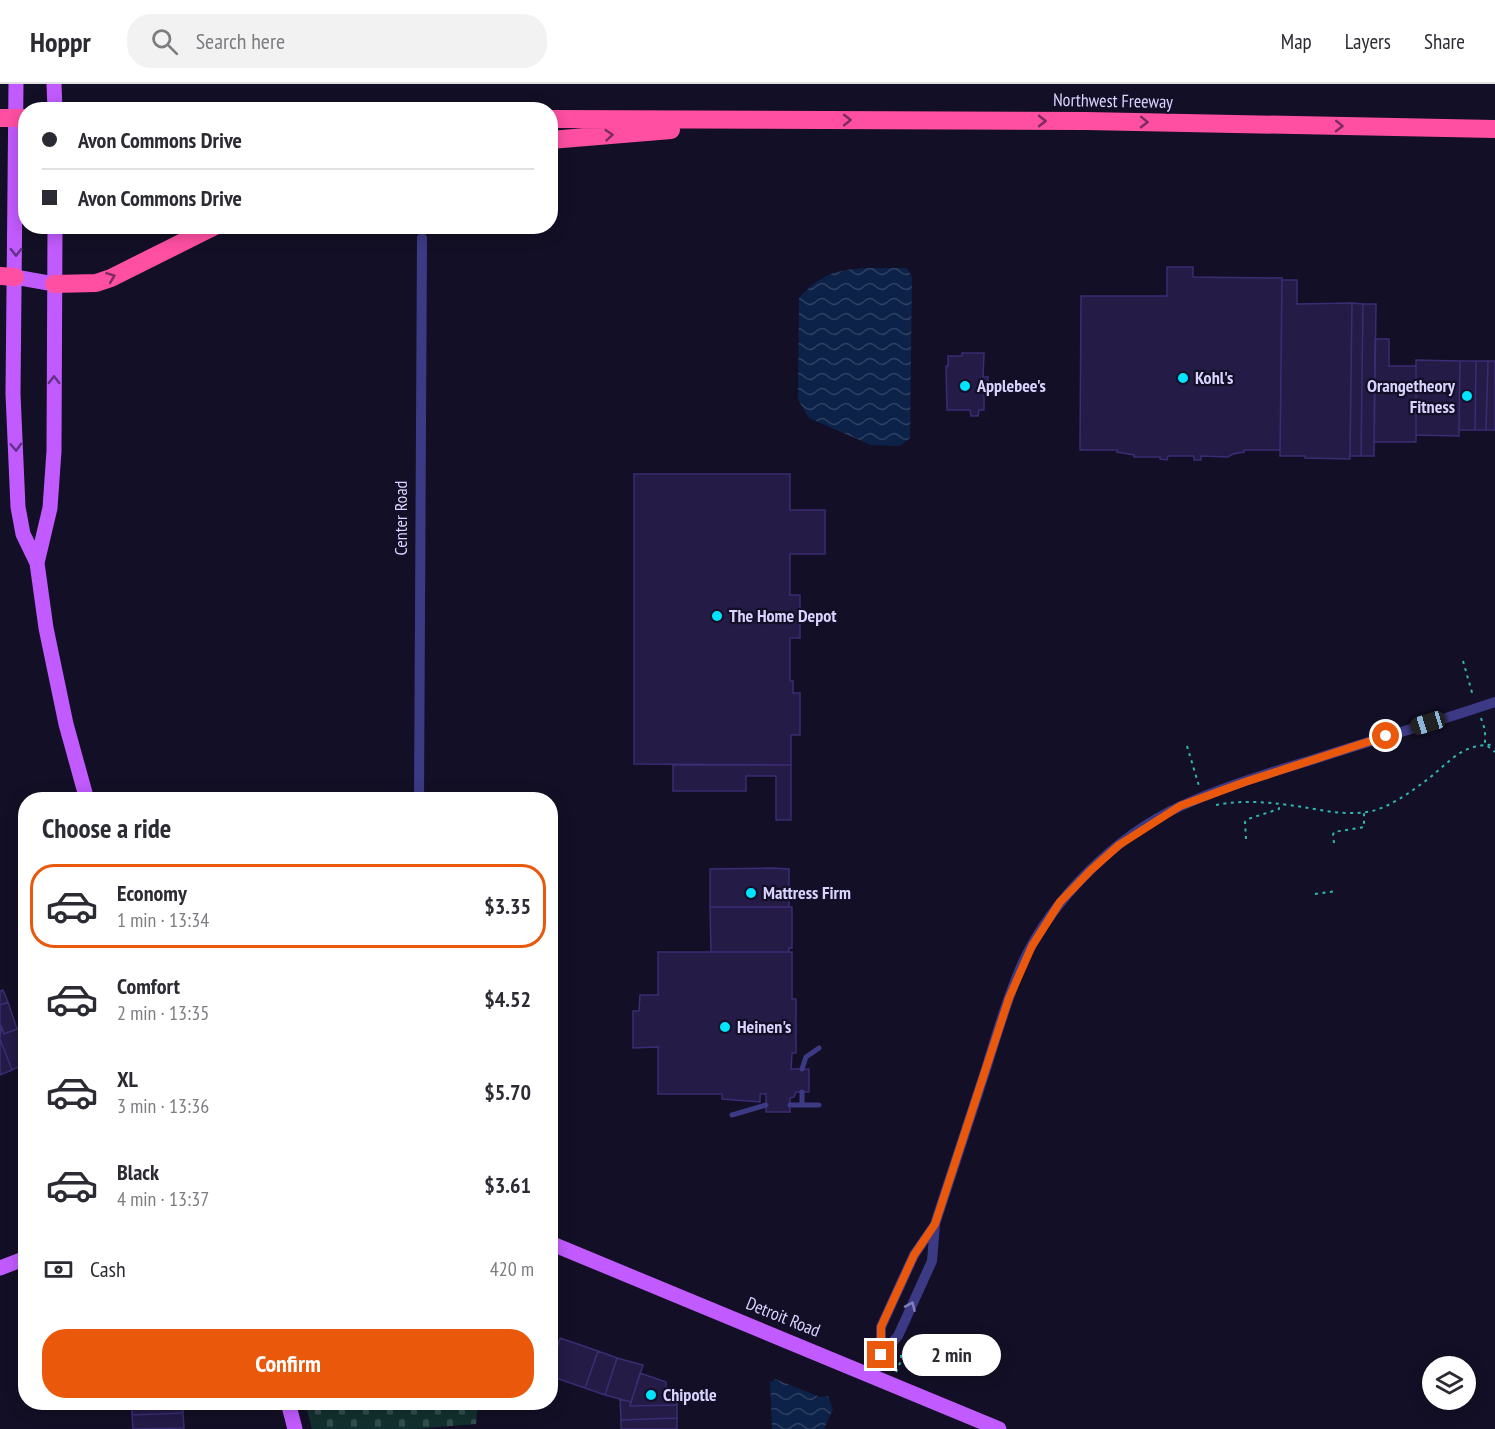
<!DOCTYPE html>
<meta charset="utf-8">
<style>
:root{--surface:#fff;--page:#f2f2f3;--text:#2b2b33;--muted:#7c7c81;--line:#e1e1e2;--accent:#ea580c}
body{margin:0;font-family:"PT Sans Narrow",sans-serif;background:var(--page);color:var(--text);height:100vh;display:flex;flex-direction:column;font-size:22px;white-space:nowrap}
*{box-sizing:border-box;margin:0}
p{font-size:20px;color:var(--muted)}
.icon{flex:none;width:33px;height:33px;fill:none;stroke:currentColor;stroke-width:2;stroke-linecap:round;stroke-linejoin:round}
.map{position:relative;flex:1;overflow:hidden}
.side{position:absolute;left:18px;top:708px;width:540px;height:618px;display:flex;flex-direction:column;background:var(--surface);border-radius:24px;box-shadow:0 3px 15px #0003}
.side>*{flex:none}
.hud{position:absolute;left:18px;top:18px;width:540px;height:132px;border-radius:24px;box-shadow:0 3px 15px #0003;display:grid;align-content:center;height:132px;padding:0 24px;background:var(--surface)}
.controls{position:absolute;left:1422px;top:1272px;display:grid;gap:12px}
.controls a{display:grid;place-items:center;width:54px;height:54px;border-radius:50%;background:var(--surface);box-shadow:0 3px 15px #0003;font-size:30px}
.end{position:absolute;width:27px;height:27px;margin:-14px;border:8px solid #ea580c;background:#fff;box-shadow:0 0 0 3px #fff}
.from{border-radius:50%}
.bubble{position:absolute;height:42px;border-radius:21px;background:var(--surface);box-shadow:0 3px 15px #0003;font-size:20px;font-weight:600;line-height:42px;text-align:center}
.car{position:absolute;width:18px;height:36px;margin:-18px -9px;border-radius:8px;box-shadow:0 0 4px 2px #0007;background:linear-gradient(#222 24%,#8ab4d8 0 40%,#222 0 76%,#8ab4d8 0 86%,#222 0)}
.hud b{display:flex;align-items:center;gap:21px;height:57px;font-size:22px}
.hud b+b{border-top:2px solid var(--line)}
.hud i{width:15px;height:15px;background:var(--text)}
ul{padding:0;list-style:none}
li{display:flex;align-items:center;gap:18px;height:84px;margin:0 12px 9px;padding:0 12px;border:3px solid transparent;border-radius:24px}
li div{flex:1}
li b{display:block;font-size:22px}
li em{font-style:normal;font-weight:600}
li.selected{border-color:var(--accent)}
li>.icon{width:54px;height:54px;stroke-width:1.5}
h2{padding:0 24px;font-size:27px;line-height:72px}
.pay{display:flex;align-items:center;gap:15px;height:66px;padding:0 24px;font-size:22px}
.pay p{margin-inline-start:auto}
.action{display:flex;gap:12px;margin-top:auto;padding:12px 24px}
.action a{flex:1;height:69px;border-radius:24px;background:var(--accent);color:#fff;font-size:24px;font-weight:600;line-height:69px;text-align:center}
header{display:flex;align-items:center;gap:36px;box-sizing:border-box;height:84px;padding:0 30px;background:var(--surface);border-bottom:2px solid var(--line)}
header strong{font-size:28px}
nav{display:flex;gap:33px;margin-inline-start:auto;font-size:21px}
.search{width:420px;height:54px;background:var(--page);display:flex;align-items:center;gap:15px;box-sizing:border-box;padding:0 21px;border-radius:24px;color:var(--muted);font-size:22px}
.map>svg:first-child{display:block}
.cemetery{fill:url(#cemetery-stones)}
.water{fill:url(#water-waves)}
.building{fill:#241b47;stroke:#3b2d73;stroke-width:1.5}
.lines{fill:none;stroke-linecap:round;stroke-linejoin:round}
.path{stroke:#2fb8b0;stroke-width:2;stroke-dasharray:3 4.5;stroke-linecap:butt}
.lane{stroke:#3d3a85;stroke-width:5}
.street{stroke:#3d3a85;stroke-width:10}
.primary{stroke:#c25bff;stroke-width:15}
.highway{stroke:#ff4fa3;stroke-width:18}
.oneway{stroke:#7d2c5e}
.oneway2{stroke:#623188}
.oneway3{stroke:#837fbc}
.route{stroke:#ea580c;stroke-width:8}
.poi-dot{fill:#00e5ff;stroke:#130f26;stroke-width:2}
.labels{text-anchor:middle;stroke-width:4.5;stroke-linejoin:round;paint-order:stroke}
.street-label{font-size:18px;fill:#d9d4ff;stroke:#130f26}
.poi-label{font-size:18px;font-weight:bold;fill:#d9d4ff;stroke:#130f26;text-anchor:start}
</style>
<header>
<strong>Hoppr</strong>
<div class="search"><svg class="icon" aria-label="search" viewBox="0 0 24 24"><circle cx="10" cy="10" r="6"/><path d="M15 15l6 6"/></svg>Search here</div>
<nav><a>Map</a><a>Layers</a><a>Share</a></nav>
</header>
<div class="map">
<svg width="1495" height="1345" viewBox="0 0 1495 1345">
<defs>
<pattern id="cemetery-stones" width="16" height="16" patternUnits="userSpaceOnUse" patternTransform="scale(1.5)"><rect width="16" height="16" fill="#12302f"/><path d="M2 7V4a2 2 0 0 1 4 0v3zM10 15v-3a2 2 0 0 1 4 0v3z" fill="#344d4e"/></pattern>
<pattern id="water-waves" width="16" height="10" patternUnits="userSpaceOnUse" patternTransform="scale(1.5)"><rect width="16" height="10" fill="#0c2248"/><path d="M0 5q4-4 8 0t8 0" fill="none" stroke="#2f4163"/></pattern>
</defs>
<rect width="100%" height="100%" fill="#130f26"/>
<!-- cemetery -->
<path class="cemetery" d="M305,1319V1318L478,1319L476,1340L415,1345H312Z"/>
<!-- water -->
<path class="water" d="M865,184H907L912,193L910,354L900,362L871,361L809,334L798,316L799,214C820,191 834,186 865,184Z
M775,1295L820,1313L828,1312L833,1325L824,1345H772L770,1298Z"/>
<!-- building -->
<path class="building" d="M1167,183H1193V193L1282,194L1280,366H1244V368L1233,370L1228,373L1201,372V376H1194V372H1168L1167,376L1160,375V373H1134V371L1117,368V366H1080L1081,212H1167Z
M1282,196H1297V220L1352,219L1350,375L1305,374V372H1280Z
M1352,219L1363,220L1361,372H1350Z
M1363,220H1376L1374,372H1361Z
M1375,255H1389V282H1416V358H1374Z
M962,269H984L983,293H988V303H984V326H979L978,332H971L970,326H947L946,282H948V272H962Z
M1416,276L1460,277L1459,352L1416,351Z
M1460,277H1476L1475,346H1459Z
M1476,277H1488L1486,346H1475Z
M1488,277H1495V346H1486Z
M634,390H790V426H825V470H790V511H800V554H790V597H793V609H800V651H791V681L634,680Z
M673,681H791V736H776V692H746V707H673Z
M772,784L789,785V823H710V785Z
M710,823H792V864H789V868H711Z
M658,868H792V915H796V969H792L791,985H809V1008H796L794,1013L790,1014V1028H766V1010H760V1018L722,1015V1010H658V963L633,964V927H639L640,911H658Z
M3,906L8,918L0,921V907Z
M8,918L17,945L4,950L0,942V921Z
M1,941L4,950L19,944L26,963V986L18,983L12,986L0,955Z
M0,955L12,986L0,991Z
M560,1254L598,1267L585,1304L550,1292Z
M598,1267L617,1274L605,1311L585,1304Z
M617,1274L643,1281L631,1318L605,1311Z
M640,1289L666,1298V1311L676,1310L677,1321L630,1322Z
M620,1315L631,1318L630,1322L677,1321V1334L621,1336Z
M131,1318H182L183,1329L132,1331Z
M183,1329L184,1344L133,1345L132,1331Z
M677,1334V1345H621V1336Z"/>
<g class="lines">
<!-- path -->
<path class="path" d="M1463,577L1473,612
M1481,634L1485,646V660L1495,668
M1187,662L1199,702
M1216,721C1244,715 1275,719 1303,723C1325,727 1349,732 1372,727C1392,722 1412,707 1428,695C1451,677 1462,659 1495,661
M1246,755L1245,738L1248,735L1279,725V722
M1334,759L1333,751L1334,748L1364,743V727
M1315,810L1337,807
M896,1288L901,1277V1267"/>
<!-- lane -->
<path class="lane" d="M802,985L806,973L819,964
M802,1008V1021
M790,1021H819
M732,1031L766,1021"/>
<!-- street -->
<path class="street" d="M419,716L422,154
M881,1271L898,1252L932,1177L935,1140C952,1088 969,1036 986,985C997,949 1008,912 1023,878C1053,814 1117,751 1181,722C1225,702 1272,688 1318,674C1377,655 1436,638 1495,618
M874,1292L881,1271V1243L914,1171L934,1142"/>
<!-- primary -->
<path class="primary" d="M16,0L13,310L18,423L23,450L37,479L46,544L66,640L87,716
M54,0L55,26
M15,193L54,200
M37,479L50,424L54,367L55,142
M550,1159L999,1345
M0,1184L26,1174
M288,1318L295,1345"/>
<!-- highway -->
<path class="highway" d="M0,34H26
M550,35L1086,37L1495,45
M550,56L671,46
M0,192L15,193
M54,200L96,199L111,194L215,142"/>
</g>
<!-- one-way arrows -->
<defs><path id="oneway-chevron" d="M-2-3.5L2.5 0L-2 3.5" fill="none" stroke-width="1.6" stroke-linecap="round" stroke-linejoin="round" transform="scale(1.5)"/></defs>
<g class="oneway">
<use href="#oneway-chevron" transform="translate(847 36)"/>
<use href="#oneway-chevron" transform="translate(1042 37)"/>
<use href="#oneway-chevron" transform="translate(1144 38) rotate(1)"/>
<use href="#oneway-chevron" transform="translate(1339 42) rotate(1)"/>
<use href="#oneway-chevron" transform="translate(609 51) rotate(-5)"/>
<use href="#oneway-chevron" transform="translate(111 193) rotate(-21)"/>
</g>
<g class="oneway2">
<use href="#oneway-chevron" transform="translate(16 168) rotate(90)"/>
<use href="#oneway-chevron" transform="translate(54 296) rotate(-90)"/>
<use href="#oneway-chevron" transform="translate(16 363) rotate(88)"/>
</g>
<use class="oneway3" href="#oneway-chevron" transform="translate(911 1222) rotate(-66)"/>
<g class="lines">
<!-- route -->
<path class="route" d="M881,1271V1243L914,1171L935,1140L1009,914L1032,862L1060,818L1091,786L1119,761L1180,722L1245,698L1386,652"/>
</g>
<!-- markers -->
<g class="poi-dot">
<circle cx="1183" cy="294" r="6"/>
<circle cx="965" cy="302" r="6"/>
<circle cx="1467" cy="312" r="6"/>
<circle cx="717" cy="532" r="6"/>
<circle cx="751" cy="809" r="6"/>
<circle cx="725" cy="943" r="6"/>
<circle cx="651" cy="1311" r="6"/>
</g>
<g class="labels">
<!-- street labels -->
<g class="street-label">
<text transform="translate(1113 17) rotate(1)" y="6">Northwest Freeway</text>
<text transform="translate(401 434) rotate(-90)" y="6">Center Road</text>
<text transform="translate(783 1233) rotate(22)" y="6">Detroit Road</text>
</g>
<!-- poi labels -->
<g class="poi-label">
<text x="1195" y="300">Kohl's</text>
<text x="977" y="308">Applebee's</text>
<text x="1455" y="308" text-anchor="end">Orangetheory<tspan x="1455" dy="21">Fitness</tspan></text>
<text x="729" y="538">The Home Depot</text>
<text x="763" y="815">Mattress Firm</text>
<text x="737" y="949">Heinen's</text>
<text x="663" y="1317">Chipotle</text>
</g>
</g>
</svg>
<div class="controls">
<a><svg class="icon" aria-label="layers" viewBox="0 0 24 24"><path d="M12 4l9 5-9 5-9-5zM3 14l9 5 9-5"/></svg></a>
</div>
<i class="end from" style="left:1386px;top:652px"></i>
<i class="end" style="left:881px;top:1271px"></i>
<div class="bubble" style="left:902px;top:1250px;width:99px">2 min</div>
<i class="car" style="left:1428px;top:639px;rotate:253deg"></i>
<div class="hud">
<b><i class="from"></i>Avon Commons Drive</b>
<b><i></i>Avon Commons Drive</b>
</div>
<section class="side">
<h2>Choose a ride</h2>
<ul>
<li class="selected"><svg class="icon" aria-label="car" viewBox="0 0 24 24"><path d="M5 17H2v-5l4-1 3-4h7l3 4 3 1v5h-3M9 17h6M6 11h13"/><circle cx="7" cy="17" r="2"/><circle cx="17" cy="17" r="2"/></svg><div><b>Economy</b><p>1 min · 13:34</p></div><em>$3.35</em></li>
<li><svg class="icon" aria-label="car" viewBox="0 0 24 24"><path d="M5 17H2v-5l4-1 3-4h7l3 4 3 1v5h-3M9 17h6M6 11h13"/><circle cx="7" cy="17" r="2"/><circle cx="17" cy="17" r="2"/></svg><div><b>Comfort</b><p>2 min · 13:35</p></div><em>$4.52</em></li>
<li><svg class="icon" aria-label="car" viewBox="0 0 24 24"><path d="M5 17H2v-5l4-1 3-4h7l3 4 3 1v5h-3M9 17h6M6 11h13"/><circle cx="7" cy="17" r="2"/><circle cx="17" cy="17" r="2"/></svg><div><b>XL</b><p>3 min · 13:36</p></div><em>$5.70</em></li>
<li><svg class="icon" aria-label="car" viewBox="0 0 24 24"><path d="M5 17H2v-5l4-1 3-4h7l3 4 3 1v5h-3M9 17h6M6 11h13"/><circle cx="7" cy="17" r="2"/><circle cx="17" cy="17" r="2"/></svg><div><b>Black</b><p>4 min · 13:37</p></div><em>$3.61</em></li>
</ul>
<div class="pay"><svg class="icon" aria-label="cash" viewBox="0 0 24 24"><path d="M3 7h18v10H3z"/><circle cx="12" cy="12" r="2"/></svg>Cash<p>420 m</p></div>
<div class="action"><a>Confirm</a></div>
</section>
</div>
